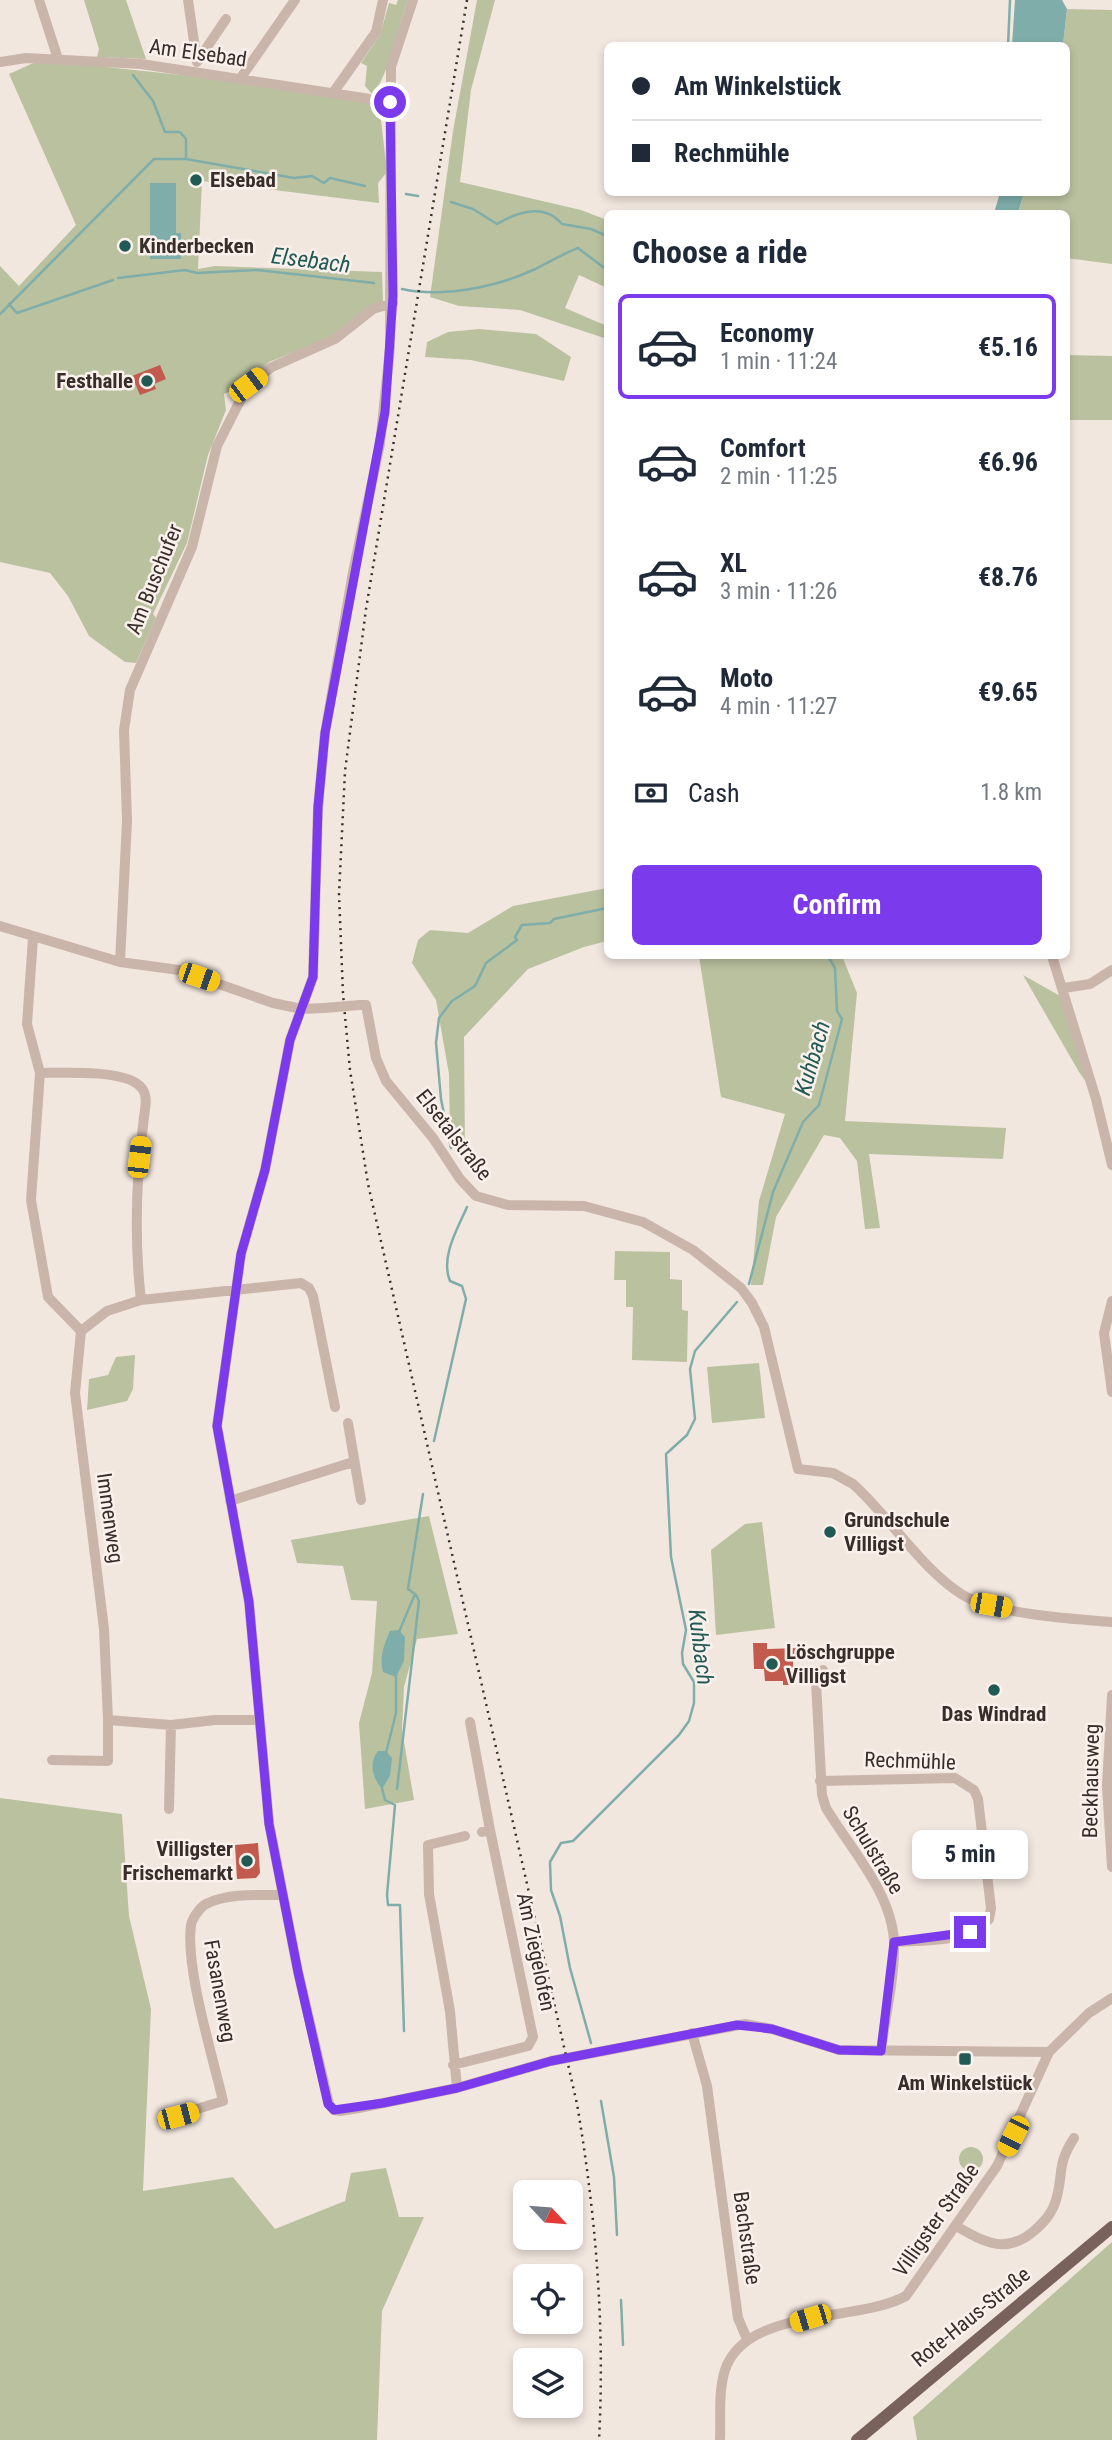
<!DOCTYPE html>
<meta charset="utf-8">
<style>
:root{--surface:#fff;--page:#f6f6f7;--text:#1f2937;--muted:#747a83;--line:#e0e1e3;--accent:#7c3aed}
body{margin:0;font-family:"Roboto Condensed",sans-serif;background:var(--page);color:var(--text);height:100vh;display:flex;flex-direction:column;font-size:26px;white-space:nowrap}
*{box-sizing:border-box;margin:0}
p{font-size:23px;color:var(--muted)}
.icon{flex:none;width:38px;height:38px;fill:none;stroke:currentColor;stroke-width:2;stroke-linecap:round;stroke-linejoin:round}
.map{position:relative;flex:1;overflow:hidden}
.panel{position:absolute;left:604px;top:210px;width:466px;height:749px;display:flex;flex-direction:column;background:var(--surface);border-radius:10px;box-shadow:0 4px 10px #0003}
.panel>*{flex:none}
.guide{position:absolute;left:604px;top:42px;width:466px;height:154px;border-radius:10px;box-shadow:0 4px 10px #0003;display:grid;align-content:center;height:154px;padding:0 28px;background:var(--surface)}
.needle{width:46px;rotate:116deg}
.controls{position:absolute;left:513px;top:2180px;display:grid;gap:14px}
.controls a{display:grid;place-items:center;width:70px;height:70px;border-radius:10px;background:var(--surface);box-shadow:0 4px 10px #0003;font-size:35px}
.end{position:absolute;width:32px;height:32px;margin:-16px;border:9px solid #7c3aed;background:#fff;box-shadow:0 0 0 4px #fff}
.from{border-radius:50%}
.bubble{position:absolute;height:49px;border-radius:10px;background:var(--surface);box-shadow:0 4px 10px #0003;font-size:23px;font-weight:700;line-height:49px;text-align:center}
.car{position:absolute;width:21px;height:42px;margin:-21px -10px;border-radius:9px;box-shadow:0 0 5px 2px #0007;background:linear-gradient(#f5c518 24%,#345 0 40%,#f5c518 0 76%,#345 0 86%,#f5c518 0)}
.guide b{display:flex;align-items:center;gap:24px;height:66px;font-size:26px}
.guide b+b{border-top:2px solid var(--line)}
.guide i{width:18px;height:18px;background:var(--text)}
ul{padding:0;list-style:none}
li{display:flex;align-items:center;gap:21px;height:105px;margin:0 14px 10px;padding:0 14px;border:4px solid transparent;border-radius:10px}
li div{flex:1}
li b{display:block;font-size:26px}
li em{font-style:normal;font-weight:700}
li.on{border-color:var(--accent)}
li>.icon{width:63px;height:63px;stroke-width:1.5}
h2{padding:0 28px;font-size:32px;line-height:84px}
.pay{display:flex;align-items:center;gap:18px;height:77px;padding:0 28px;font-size:26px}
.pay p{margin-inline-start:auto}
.primary-button{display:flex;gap:14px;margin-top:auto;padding:14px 28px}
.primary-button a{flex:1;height:80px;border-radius:10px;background:var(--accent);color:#fff;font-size:28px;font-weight:700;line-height:80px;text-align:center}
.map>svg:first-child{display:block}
.green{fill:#bac19f}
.water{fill:#7faeaa}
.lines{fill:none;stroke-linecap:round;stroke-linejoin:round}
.stream{stroke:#7faeaa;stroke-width:2.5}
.building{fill:#c25a4e}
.minor{stroke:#cab5ab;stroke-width:10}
.major{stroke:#79625c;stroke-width:12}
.rail{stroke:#382d2a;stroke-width:2.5;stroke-dasharray:2 5;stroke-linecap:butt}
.minor-bridge{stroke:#cab5ab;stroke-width:10}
.route{stroke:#7c3aed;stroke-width:9}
.poi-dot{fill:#215954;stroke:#faf1ec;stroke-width:2.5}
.labels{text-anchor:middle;stroke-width:5;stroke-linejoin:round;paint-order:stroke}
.street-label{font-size:21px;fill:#382d2a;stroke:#faf1ec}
.poi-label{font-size:21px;font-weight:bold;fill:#382d2a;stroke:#faf1ec;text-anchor:start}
.water-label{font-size:23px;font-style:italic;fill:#215954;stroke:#faf1ec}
</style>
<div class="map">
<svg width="1112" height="2440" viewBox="0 0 1112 2440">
<rect width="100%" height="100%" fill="#f2e7df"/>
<!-- green -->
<path class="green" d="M84,0H126L146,59L97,57L99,49Z
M398,0H408C397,29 390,71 373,95L365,86L367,66L361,63L380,35L389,3L396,5Z
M477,0H495L471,90L460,182L581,210L607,220V288L579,275L565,308L607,326V339L520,310L459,306L430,297L453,131Z
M1067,9L1112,10V264L1066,258V214H1018L1024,193L1066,192V46L1063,45Z
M40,60L238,81L379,103L387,172L378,183L379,203L202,181L198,269L215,266L382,272L383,301L332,337L269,362L247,384L224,394L226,410L208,455L187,543L153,614L156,618L136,663L125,662L89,636L68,596L50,573L0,562V266L19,286L76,225L9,74Z
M479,329L536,334L571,357L564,381L471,360L425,357L427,342L448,332Z
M1066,355L1112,356V420H1066Z
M607,888V941L584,947L528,969L464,1037L465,1153L450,1135L449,1074L436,1000L412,963L418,940L430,930L468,933L513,906Z
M699,956H842L857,993L845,1121L1006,1128L1003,1159L869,1154L880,1228L865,1229L857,1161L840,1138L824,1135L776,1217L763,1285H751L759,1201L785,1114L721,1097Z
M1023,975L1062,997L1089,1086L1079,1072Z
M615,1251L670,1252V1279L682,1280V1310L688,1311L687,1362L632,1360L633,1307H626V1280H614Z
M135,1355L133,1389L127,1401L87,1410L89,1379L108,1375L116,1357Z
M759,1363L765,1418L712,1423L707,1367Z
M429,1516L458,1634L417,1639L404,1687L402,1730L414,1800L365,1809L359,1723L372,1673L377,1601L351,1600L343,1566L297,1563L291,1540Z
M762,1522L775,1628L716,1635L711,1550L745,1524Z
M0,1798L122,1814L129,1916L151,2009L143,2191L233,2177L275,2229L345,2201L351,2173L386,2168L399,2217H424L382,2311L377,2440H0Z
M959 2159a12 12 0 1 1 24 0a12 12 0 1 1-24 0Z
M1112,2242V2440H917L913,2417Z"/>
<!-- water -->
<path class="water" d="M1015,0H1062L1067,9L1063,45H1012Z
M150,183H176V233H181V259H150Z
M1000,193H1024L1018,213H994Z
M399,1630L405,1637L404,1661L396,1677L383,1672C379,1658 384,1644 390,1631Z
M378,1751H386L392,1758L390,1776L382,1789C373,1778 368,1764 378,1751Z"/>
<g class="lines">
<!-- stream -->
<path class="stream" d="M1008,46L1010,0
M133,75L153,101L165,132H180L186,139V159
M406,194L418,196
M451,202L473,209L497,224C519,211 544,203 562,224L591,229L607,236
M118,278L185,270L197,273L257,270L374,283
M402,289C443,298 496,287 533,270C548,263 562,254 578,248L607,270
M9,304L17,313L113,280
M0,314L154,159H186L294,178L312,176L324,183L330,178L365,186
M451,1148L441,1099L436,1043L439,1018L452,1001L475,986L486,963L517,940L515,937L522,925L550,923L554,919L607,908
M749,1284L773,1192L803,1122L819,1105L842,1019L837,1011L835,968L828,956
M434,1441L466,1299L462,1286L450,1281C440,1257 458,1228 467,1207
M399,1632L415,1594L408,1589L423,1494
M386,1753L396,1713V1674
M382,1788L385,1800L395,1805L387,1895L388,1905H400L404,2031
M397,1789L419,1601L416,1595
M591,2043L570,1968L560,1916L551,1890L550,1862L561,1843L573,1841L679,1735L689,1721L694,1703V1682L683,1664L682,1653L686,1630L671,1557L666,1454L687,1435L695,1419L690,1369L695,1351L737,1302
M601,2101L614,2177L617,2235
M621,2300L623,2345"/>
</g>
<!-- building -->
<path class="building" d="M160,365L166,379L154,384L156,389L140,395L132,376Z
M753,1643H767V1649L800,1648V1659L793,1660V1685H783V1681H765L764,1669H754Z
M258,1843L260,1873L256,1878L237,1879L235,1845Z"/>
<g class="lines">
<!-- minor -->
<path class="minor" d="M39,0L58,59
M188,0L197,62L226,19
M413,0L391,67L390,348L380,444L353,572L325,733L318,807L313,977L290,1040L265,1170L241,1254L217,1426L249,1602L269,1823L298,1972L329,2104L334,2110L340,2111L359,2108L457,2088L551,2061L745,2024L772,2029L839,2050L1049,2052
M0,62L26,58L141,64L390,102
M240,79L295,0
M333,93L376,32L383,0
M0,926L120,962L179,970L273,1003L302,1009L324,1008
M33,938L27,1024L40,1073L31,1200L48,1297L81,1331
M1052,956L1096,1099L1112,1165
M120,962L127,821L124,730L130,690L192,547L217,446L248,385L272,367L335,339L373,309L393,303
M1064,988L1090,984L1112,970
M360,1005H366L376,1058L386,1081L433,1138L460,1179L476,1196L508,1205L584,1206L643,1222L693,1250L741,1288L752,1303L764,1327L798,1469L833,1473L853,1484C889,1516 923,1571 963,1595C994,1614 1074,1619 1112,1622
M40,1073C65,1073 116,1070 136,1083C149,1091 146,1104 144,1117C136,1178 134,1239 141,1300
M1112,1301L1104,1333L1112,1392
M348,1423L361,1500
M230,1501L353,1462
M823,1670L816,1682L822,1795L826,1808C850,1848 893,1894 894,1943C895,1978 885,2016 881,2051
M1112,1695L1107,1786L1112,1867
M259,1720H215L171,1725L108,1720L104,1629L75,1393L81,1331L107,1311L141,1300L301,1283L309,1288L313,1296L335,1407
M470,1722L490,1830L482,1832
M52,1760L108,1761V1720
M820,1781L955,1778L974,1790L978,1799L991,1908L989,1919C967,1943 925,1940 894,1942
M169,1809L171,1725
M692,2033L707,2086L738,2318L747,2339
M453,2065L528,2046L533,2037L490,1830
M457,2088L450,2011L429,1894L428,1845L465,1836
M162,2120L223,2101C213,2057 185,1968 191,1925C192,1919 200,1907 206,1904C228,1893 257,1895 281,1895
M956,2226C984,2242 1006,2255 1034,2231C1044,2222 1052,2214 1056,2200C1064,2173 1056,2166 1074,2138
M720,2440C721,2418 718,2392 725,2370C746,2307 857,2323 906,2296L997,2166L1049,2052L1089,2013L1112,1998"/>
<!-- major -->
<path class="major" d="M857,2440L1112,2227"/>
<!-- rail -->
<path class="rail" d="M467,0L366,609L345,771L339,894L343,994L350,1070L368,1184L577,2104C596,2216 605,2326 599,2440"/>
<!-- minor-bridge -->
<path class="minor-bridge" d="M324,1008L360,1005"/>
</g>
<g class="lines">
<!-- route -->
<path class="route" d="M390,102L393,296L385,412L325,733L318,807L313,977L290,1040L265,1170L241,1254L217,1426L249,1602L269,1824L298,1972L328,2104L334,2110L383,2103L457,2088L551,2061L737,2025L772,2029L839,2050L881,2051L894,1942L970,1932"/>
</g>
<!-- markers -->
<g class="poi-dot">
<circle cx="196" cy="180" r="7"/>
<circle cx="125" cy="246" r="7"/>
<circle cx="147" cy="381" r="7"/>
<circle cx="830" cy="1532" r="7"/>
<circle cx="772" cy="1664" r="7"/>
<circle cx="994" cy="1690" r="7"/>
<circle cx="247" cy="1861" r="7"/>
<rect x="958" y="2052" width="14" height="14" rx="3.5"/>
</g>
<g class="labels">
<!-- street labels -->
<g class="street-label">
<text transform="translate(198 53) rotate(8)" y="7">Am Elsebad</text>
<text transform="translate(154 579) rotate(-68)" y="7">Am Buschufer</text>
<text transform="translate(454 1135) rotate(52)" y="7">Elsetalstraße</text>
<text transform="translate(110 1518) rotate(82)" y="7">Immenweg</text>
<text transform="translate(910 1761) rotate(2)" y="7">Rechmühle</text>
<text transform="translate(1091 1781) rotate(-89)" y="7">Beckhausweg</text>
<text transform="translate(873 1850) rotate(59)" y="7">Schulstraße</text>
<text transform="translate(536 1952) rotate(78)" y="7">Am Ziegelofen</text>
<text transform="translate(220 1991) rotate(80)" y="7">Fasanenweg</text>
<text transform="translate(936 2220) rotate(-55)" y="7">Villigster Straße</text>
<text transform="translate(747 2238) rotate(82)" y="7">Bachstraße</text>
<text transform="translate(971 2317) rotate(-39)" y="7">Rote-Haus-Straße</text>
</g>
<!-- poi labels -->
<g class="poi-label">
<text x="210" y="187">Elsebad</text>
<text x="139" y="253">Kinderbecken</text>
<text x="133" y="388" text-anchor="end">Festhalle</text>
<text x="844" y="1527">Grundschule<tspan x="844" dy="24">Villigst</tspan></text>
<text x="786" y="1659">Löschgruppe<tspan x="786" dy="24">Villigst</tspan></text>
<text x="994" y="1721" text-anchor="middle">Das Windrad</text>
<text x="233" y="1856" text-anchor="end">Villigster<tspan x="233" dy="24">Frischemarkt</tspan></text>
<text x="965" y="2090" text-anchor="middle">Am Winkelstück</text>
</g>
<!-- water labels -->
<g class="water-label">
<text transform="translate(311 260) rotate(7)" y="8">Elsebach</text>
<text transform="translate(812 1058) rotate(-74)" y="8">Kuhbach</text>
<text transform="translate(701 1647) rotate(83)" y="8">Kuhbach</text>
</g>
</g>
</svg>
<div class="controls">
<a><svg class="needle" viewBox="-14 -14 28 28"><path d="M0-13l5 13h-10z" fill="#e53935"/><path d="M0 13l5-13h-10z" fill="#747a83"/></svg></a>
<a><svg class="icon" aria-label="locate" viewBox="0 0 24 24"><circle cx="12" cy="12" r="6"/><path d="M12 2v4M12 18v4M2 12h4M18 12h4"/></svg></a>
<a><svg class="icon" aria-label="layers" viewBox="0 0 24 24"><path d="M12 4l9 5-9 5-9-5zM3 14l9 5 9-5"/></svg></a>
</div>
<i class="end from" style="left:390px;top:102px"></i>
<i class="end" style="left:970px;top:1932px"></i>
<div class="bubble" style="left:912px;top:1830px;width:116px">5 min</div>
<i class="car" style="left:248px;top:385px;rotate:53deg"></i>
<i class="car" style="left:199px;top:977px;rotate:109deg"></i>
<i class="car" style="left:139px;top:1157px;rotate:7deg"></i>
<i class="car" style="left:991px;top:1605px;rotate:100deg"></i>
<i class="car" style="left:178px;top:2116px;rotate:75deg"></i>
<i class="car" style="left:1013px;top:2136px;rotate:207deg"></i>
<i class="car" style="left:810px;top:2318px;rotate:253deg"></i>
<div class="guide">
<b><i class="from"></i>Am Winkelstück</b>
<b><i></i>Rechmühle</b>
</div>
<section class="panel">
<h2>Choose a ride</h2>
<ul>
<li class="on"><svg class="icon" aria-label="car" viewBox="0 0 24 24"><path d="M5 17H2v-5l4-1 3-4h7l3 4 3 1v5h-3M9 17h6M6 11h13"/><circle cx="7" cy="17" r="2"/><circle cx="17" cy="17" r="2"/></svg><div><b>Economy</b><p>1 min · 11:24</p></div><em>€5.16</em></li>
<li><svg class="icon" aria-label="car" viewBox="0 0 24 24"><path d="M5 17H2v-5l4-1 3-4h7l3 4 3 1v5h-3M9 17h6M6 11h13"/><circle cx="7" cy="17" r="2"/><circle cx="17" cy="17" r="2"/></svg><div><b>Comfort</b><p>2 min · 11:25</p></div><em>€6.96</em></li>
<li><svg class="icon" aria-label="car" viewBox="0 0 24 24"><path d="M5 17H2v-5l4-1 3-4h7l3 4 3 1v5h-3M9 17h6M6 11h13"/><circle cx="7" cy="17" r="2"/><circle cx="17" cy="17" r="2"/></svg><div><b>XL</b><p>3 min · 11:26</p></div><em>€8.76</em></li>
<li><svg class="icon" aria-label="car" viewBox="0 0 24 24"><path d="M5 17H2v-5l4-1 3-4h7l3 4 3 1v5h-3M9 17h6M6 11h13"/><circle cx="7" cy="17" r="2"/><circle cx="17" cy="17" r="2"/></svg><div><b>Moto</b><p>4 min · 11:27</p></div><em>€9.65</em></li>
</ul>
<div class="pay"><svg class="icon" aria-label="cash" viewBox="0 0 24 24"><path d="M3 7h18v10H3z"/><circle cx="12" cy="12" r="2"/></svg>Cash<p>1.8 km</p></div>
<div class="primary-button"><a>Confirm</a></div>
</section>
</div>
